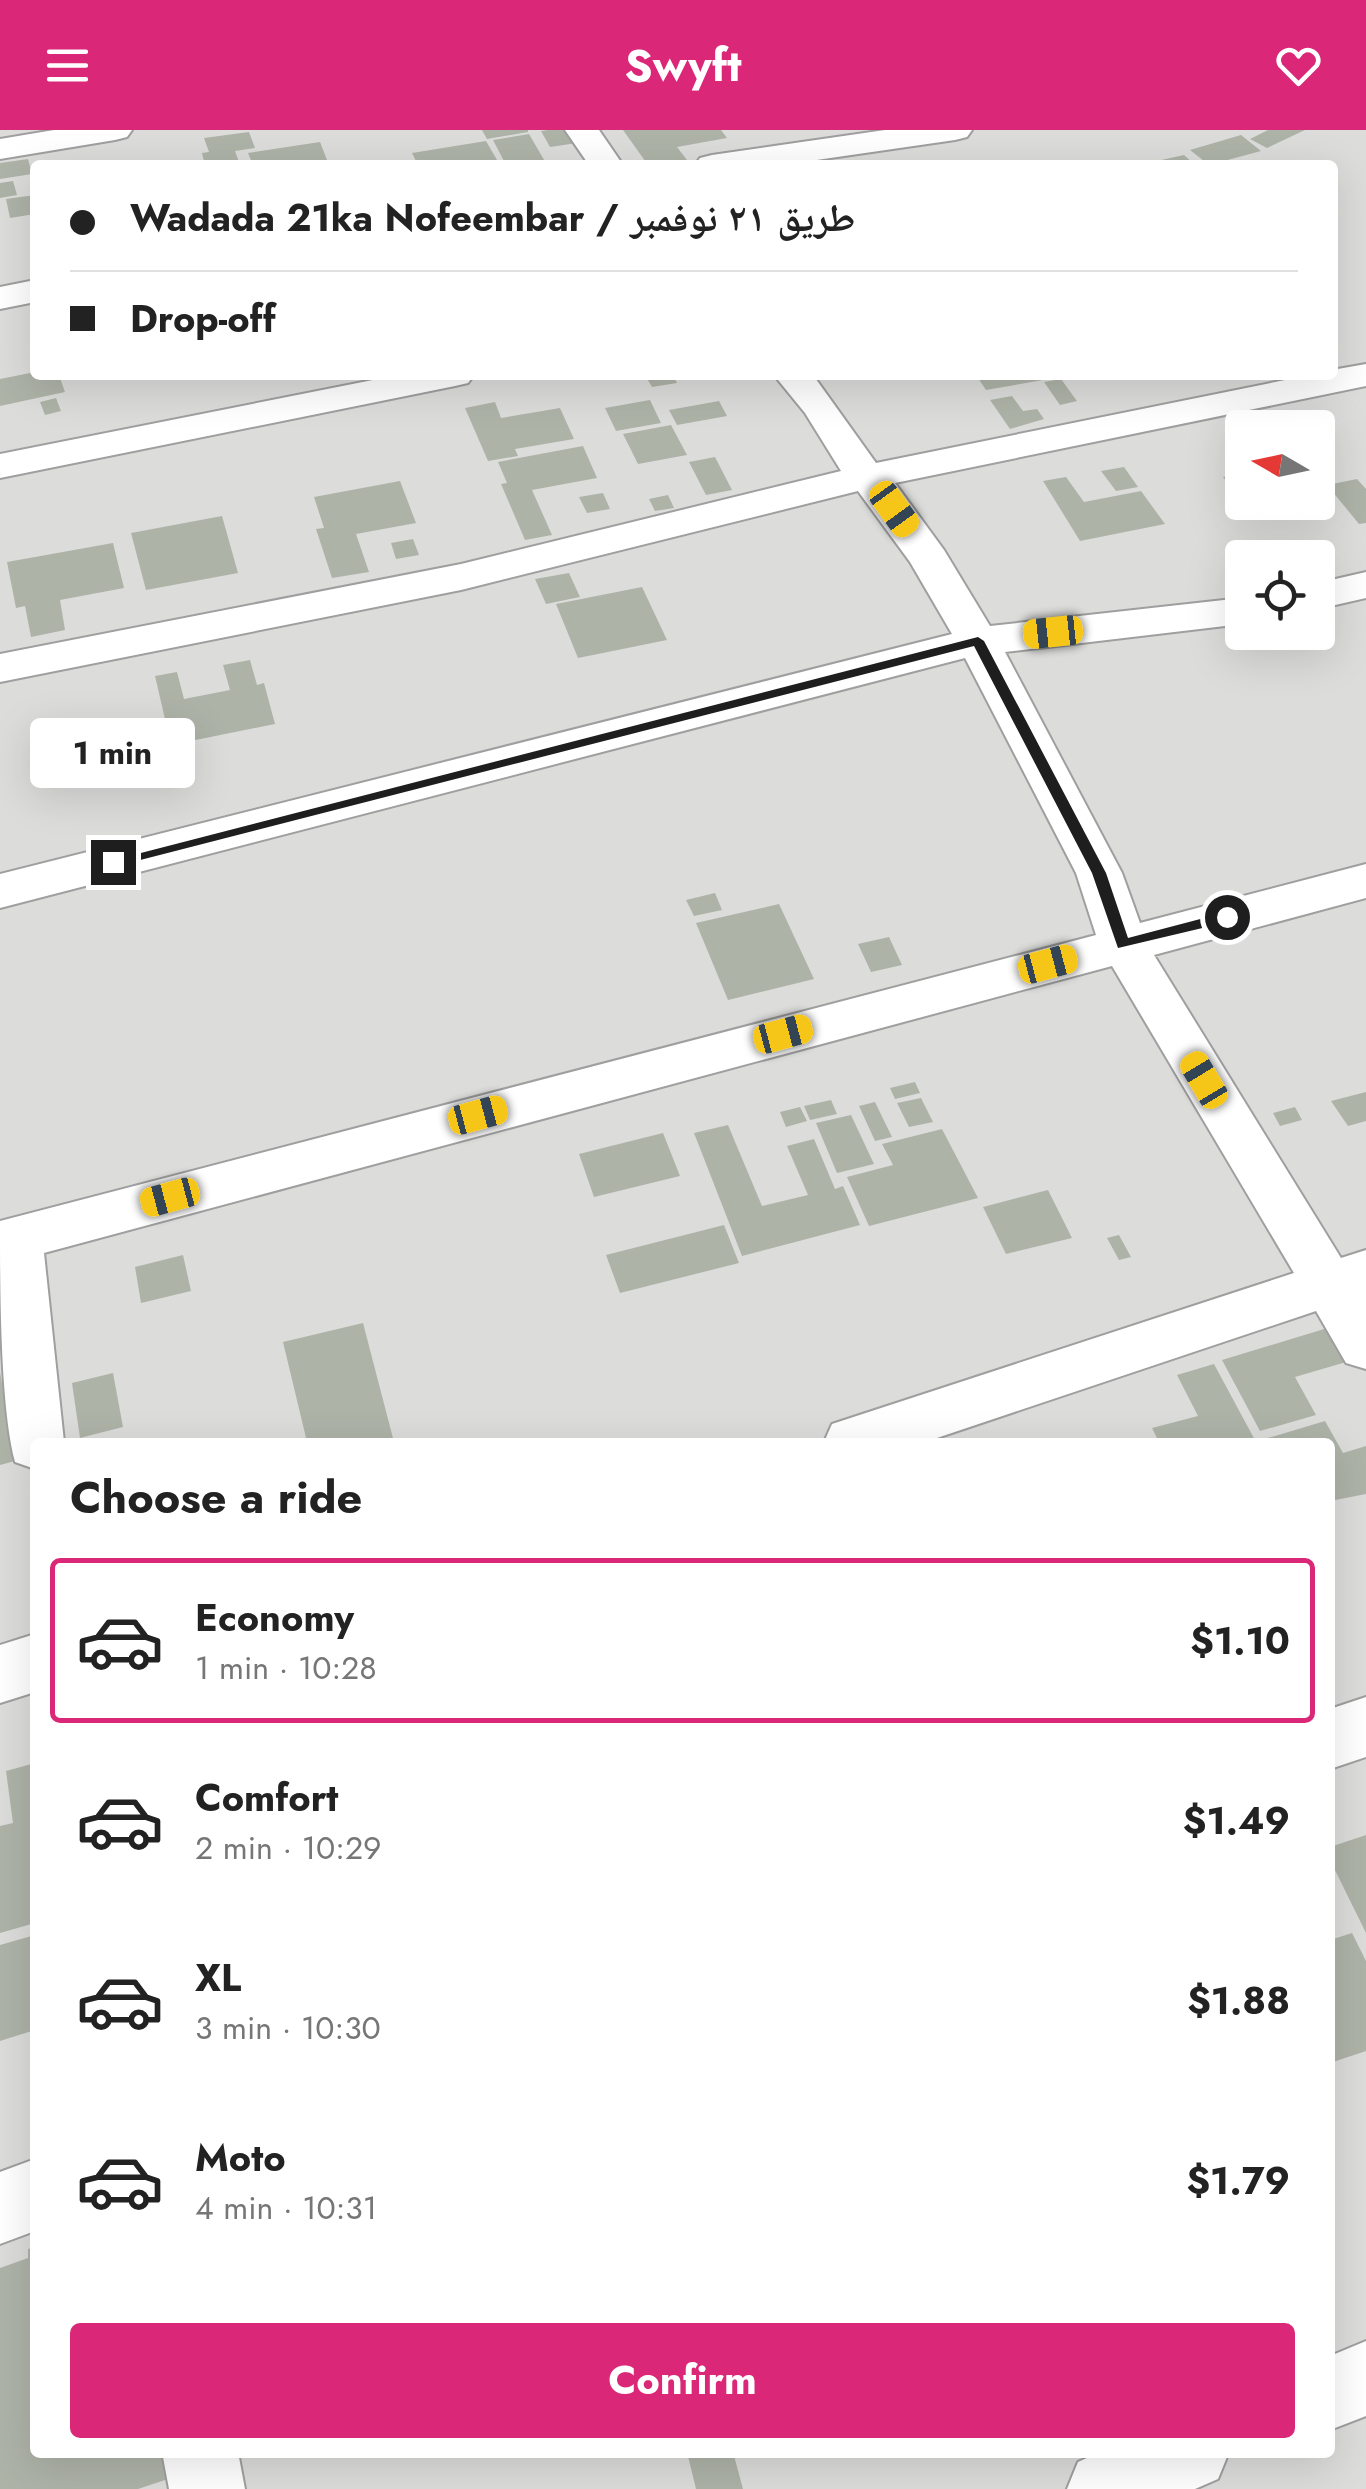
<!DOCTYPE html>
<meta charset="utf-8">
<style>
:root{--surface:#fff;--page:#f6f6f6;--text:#222;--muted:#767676;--line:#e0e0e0;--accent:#db2777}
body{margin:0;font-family:Jost,"Noto Naskh Arabic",sans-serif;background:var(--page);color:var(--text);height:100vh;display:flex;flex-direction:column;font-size:38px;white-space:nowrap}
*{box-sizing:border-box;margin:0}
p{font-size:32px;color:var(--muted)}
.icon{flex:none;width:55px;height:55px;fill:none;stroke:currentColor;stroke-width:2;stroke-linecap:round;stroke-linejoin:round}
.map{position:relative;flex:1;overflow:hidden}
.sheet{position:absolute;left:30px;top:1308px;width:1305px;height:1020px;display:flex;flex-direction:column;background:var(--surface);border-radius:10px;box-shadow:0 10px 40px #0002}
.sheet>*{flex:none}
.banner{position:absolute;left:30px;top:30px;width:1308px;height:220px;border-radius:10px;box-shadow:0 10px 40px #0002;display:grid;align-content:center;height:220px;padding:0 40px;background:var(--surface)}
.needle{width:65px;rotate:279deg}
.controls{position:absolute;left:1225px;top:280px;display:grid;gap:20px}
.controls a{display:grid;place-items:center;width:110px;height:110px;border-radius:10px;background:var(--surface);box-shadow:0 10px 40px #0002;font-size:50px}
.end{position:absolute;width:45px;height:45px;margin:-22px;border:12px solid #1e1e1e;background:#fff;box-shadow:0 0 0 5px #fff}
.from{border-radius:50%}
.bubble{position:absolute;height:70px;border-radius:10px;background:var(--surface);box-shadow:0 10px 40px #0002;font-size:32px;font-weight:700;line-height:70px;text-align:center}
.car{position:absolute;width:30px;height:60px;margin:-30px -15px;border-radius:12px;box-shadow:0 0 8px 2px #0007;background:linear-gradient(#f5c518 24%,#345 0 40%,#f5c518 0 76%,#345 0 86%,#f5c518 0)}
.banner b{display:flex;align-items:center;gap:35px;height:95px;font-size:38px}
.banner b+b{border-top:2px solid var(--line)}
.banner i{width:25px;height:25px;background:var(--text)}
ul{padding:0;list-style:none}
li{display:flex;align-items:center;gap:30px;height:165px;margin:0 20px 15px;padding:0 20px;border:5px solid transparent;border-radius:10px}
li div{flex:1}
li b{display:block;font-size:38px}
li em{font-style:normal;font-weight:700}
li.selected{border-color:var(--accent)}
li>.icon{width:90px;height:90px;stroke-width:1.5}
h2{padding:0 40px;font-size:45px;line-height:120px}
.cta{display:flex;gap:20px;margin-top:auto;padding:20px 40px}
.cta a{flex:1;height:115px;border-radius:10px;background:var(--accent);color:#fff;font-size:40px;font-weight:700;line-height:115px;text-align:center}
header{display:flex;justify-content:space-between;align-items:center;height:130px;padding:0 40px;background:var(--accent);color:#fff;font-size:45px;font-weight:700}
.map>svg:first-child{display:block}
.residential{fill:#dcdcdb;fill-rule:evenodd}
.building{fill:#aeb3a8}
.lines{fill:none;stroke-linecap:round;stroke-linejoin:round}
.minor-casing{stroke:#9f9f9f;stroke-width:4}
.minor{fill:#fff;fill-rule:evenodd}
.route{fill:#1e1e1e}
</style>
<header><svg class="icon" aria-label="menu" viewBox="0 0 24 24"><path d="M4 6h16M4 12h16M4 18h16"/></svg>Swyft<svg class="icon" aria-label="heart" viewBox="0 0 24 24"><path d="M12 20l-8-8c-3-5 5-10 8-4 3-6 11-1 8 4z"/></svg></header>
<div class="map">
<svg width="1366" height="2359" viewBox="0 0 1366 2359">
<rect width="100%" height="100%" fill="#e8eee5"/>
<!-- residential -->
<path class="residential" d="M0,0H1366V2359H0ZM35,35H1332V245H35ZM1242,298H1318V372H1242ZM1242,428H1318V502H1242ZM35,1312H1330V2322H35Z"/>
<!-- building -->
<path class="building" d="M482,0H528V2L487,9Z
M548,0H570L577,13L550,17L541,1Z
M623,0H721L727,8L677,17L687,30L648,35Z
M1268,0H1305L1267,18L1250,9Z
M249,2L255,18L235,21L240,35H205L202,23L209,22L204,8Z
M529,4L547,35H506L493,10Z
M1241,5L1261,21L1209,35L1190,20Z
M486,11L497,30L470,35H418L412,23Z
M320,12L327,30L253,35L248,23Z
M1184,25L1195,35H1161L1157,31Z
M28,29L32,44L0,49V33Z
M13,51L17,65L0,68V53Z
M35,65V84L10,88L6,69Z
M35,242V245H59L65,262L0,276V249Z
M645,245H673L677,253L652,257Z
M976,245H1059L1060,247L986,260Z
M1061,249L1077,271L1060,275L1044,252Z
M1012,266L1023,281L1037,279L1044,289L1010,299L990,270Z
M56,268L61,281L45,285L40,272Z
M650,270L661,293L616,301L605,278Z
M719,271L727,286L677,295L669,280Z
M495,272L501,288L560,278L574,309L515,319L518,326L488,331L465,278Z
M671,295L687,325L638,334L623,304Z
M583,316L597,348L532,360L552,405L525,410L501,354L507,353L498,332Z
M715,327L732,360L706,365L689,332Z
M1124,337L1138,357L1116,361L1101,341Z
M1242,343V372L1256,374L1245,376L1223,347Z
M1066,347L1084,372L1141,361L1165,394L1080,411L1043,351Z
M1357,349L1366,359V393L1359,394L1327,355Z
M400,351L416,393L356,404L369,442L332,448L316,399L324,398L314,367Z
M603,363L610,379L587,383L579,367Z
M668,365L674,378L655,381L649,369Z
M222,386L238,443L146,460L131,403Z
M413,409L419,425L396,429L391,413Z
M113,413L124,458L60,470L65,500L31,507L25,476L16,478L7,432Z
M569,443L580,467L546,474L535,449Z
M642,457L667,510L578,528L556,474Z
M250,530L257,555L264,553L275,594L171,615L155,546L177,542L184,569L230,560L223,535Z
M715,763L722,780L694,786L686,770Z
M779,774L814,849L728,870L696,793Z
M889,807L902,835L871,842L858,814Z
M915,952L920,963L895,969L890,958Z
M1366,962V991L1348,996L1331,971Z
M921,968L933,992L909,997L897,973Z
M831,970L837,984L810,990L804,976Z
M875,972L892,1007L875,1011L859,976Z
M800,977L807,991L786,997L780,982Z
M1295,977L1302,990L1280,996L1273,983Z
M851,985L874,1034L837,1043L816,993Z
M728,995L762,1076L808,1065L787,1016L814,1009L835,1059L843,1056L860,1095L742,1126L694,1003Z
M942,999L978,1068L869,1096L847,1047L893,1035L882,1014Z
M663,1003L680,1046L594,1067L579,1024Z
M1048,1060L1072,1108L1006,1124L983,1077Z
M724,1095L739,1133L620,1163L606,1125Z
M1119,1105L1131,1127L1119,1130L1107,1108Z
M183,1125L191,1161L141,1173L135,1137Z
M363,1193L394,1312H307L283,1212Z
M1334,1196L1353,1230L1295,1247L1316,1285L1260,1301L1222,1230Z
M1214,1234L1256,1312H1159L1152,1298L1198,1286L1177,1245Z
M0,1242L15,1331L0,1335Z
M113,1243L123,1297L80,1308L72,1253Z
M1325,1291L1343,1323L1366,1316V1364L1330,1371V1312H1271L1268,1308Z
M35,1633V1793L0,1803V1696L13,1693L6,1641Z
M1366,1705V1803L1330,1730V1717Z
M1352,1803L1366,1831V1921L1330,1933V1810Z
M35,1805V1900L0,1911V1815Z
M35,2117V2322H177L180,2345L138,2359H0V2138L28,2128V2119Z
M687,2322H733L743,2359H696Z"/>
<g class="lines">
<!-- minor casing -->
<g class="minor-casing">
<path id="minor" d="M54,0H132L127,7L115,10L0,29V9Z
M565,0H599L623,35H589Z
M885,0H972L967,7L955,10L782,35H695L700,28L712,25Z
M35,150V172L0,179V157Z
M1366,234V256L895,353L944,420L990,496L1242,468V494L1005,522L1122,743L1140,793L1366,734V768L1154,825L1341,1128L1366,1120V1239L1346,1233L1316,1181L925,1312H824L832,1294L1294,1143L1112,836L44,1123L64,1312H35V1339L15,1332C0,1277 0,1155 0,1091L1096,805L1076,743L965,528L0,778V744L952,504L910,432L858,361L461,460L0,552V524L461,434L841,341L805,283L774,245H813L876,333L1310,245H1332V240Z
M398,245H474L468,253L455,256L0,348V324Z
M1366,442V468L1318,479V453Z
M35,1504V1562L0,1573V1515Z
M1366,1567V1627L1330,1639V1579Z
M35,2029V2101L0,2114V2042Z
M1366,2211V2286L1330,2300V2226Z
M162,2322H238L245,2359H169Z
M1100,2322H1229L1218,2349L1195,2359H1067L1078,2332Z"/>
</g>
<!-- minor -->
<use href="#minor" class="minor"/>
</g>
<!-- route -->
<path class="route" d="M978,507L984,511L1106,743L1128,808L1227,782L1234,787L1232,791L1118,818L1092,743L974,516L113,737L106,732Z"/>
</svg>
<div class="controls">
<a><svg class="needle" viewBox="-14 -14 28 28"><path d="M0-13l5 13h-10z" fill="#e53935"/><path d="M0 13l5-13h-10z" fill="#767676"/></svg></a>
<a><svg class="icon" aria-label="locate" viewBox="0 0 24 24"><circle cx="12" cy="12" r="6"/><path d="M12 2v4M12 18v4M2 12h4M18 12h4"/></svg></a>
</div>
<i class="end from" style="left:1227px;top:787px"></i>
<i class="end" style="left:113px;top:732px"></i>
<div class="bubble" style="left:30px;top:588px;width:165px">1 min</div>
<i class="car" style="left:894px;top:379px;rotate:144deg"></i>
<i class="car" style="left:1053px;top:502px;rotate:264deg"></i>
<i class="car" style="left:1048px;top:834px;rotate:75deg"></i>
<i class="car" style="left:783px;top:904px;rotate:75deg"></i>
<i class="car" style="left:1204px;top:950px;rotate:329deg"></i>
<i class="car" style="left:478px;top:985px;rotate:75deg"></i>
<i class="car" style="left:170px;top:1067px;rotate:255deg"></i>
<div class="banner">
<b><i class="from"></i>Wadada 21ka Nofeembar / طريق ٢١ نوفمبر</b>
<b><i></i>Drop-off</b>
</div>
<section class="sheet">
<h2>Choose a ride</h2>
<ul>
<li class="selected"><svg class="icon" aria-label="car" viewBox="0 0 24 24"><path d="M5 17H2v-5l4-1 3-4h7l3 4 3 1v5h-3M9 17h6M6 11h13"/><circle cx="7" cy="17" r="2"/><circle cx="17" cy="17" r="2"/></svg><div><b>Economy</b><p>1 min · 10:28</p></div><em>$1.10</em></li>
<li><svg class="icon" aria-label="car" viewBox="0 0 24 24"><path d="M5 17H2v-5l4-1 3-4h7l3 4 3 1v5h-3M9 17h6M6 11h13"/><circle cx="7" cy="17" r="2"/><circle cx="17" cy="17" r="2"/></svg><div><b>Comfort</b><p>2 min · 10:29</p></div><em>$1.49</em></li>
<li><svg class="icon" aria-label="car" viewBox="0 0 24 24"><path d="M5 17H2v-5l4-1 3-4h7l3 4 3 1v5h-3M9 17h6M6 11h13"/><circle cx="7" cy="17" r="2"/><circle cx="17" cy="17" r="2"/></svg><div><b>XL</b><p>3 min · 10:30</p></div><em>$1.88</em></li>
<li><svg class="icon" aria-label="car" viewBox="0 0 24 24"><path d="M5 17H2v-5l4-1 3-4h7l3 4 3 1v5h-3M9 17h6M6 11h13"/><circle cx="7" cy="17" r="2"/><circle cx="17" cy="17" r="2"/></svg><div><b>Moto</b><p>4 min · 10:31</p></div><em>$1.79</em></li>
</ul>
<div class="cta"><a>Confirm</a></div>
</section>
</div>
